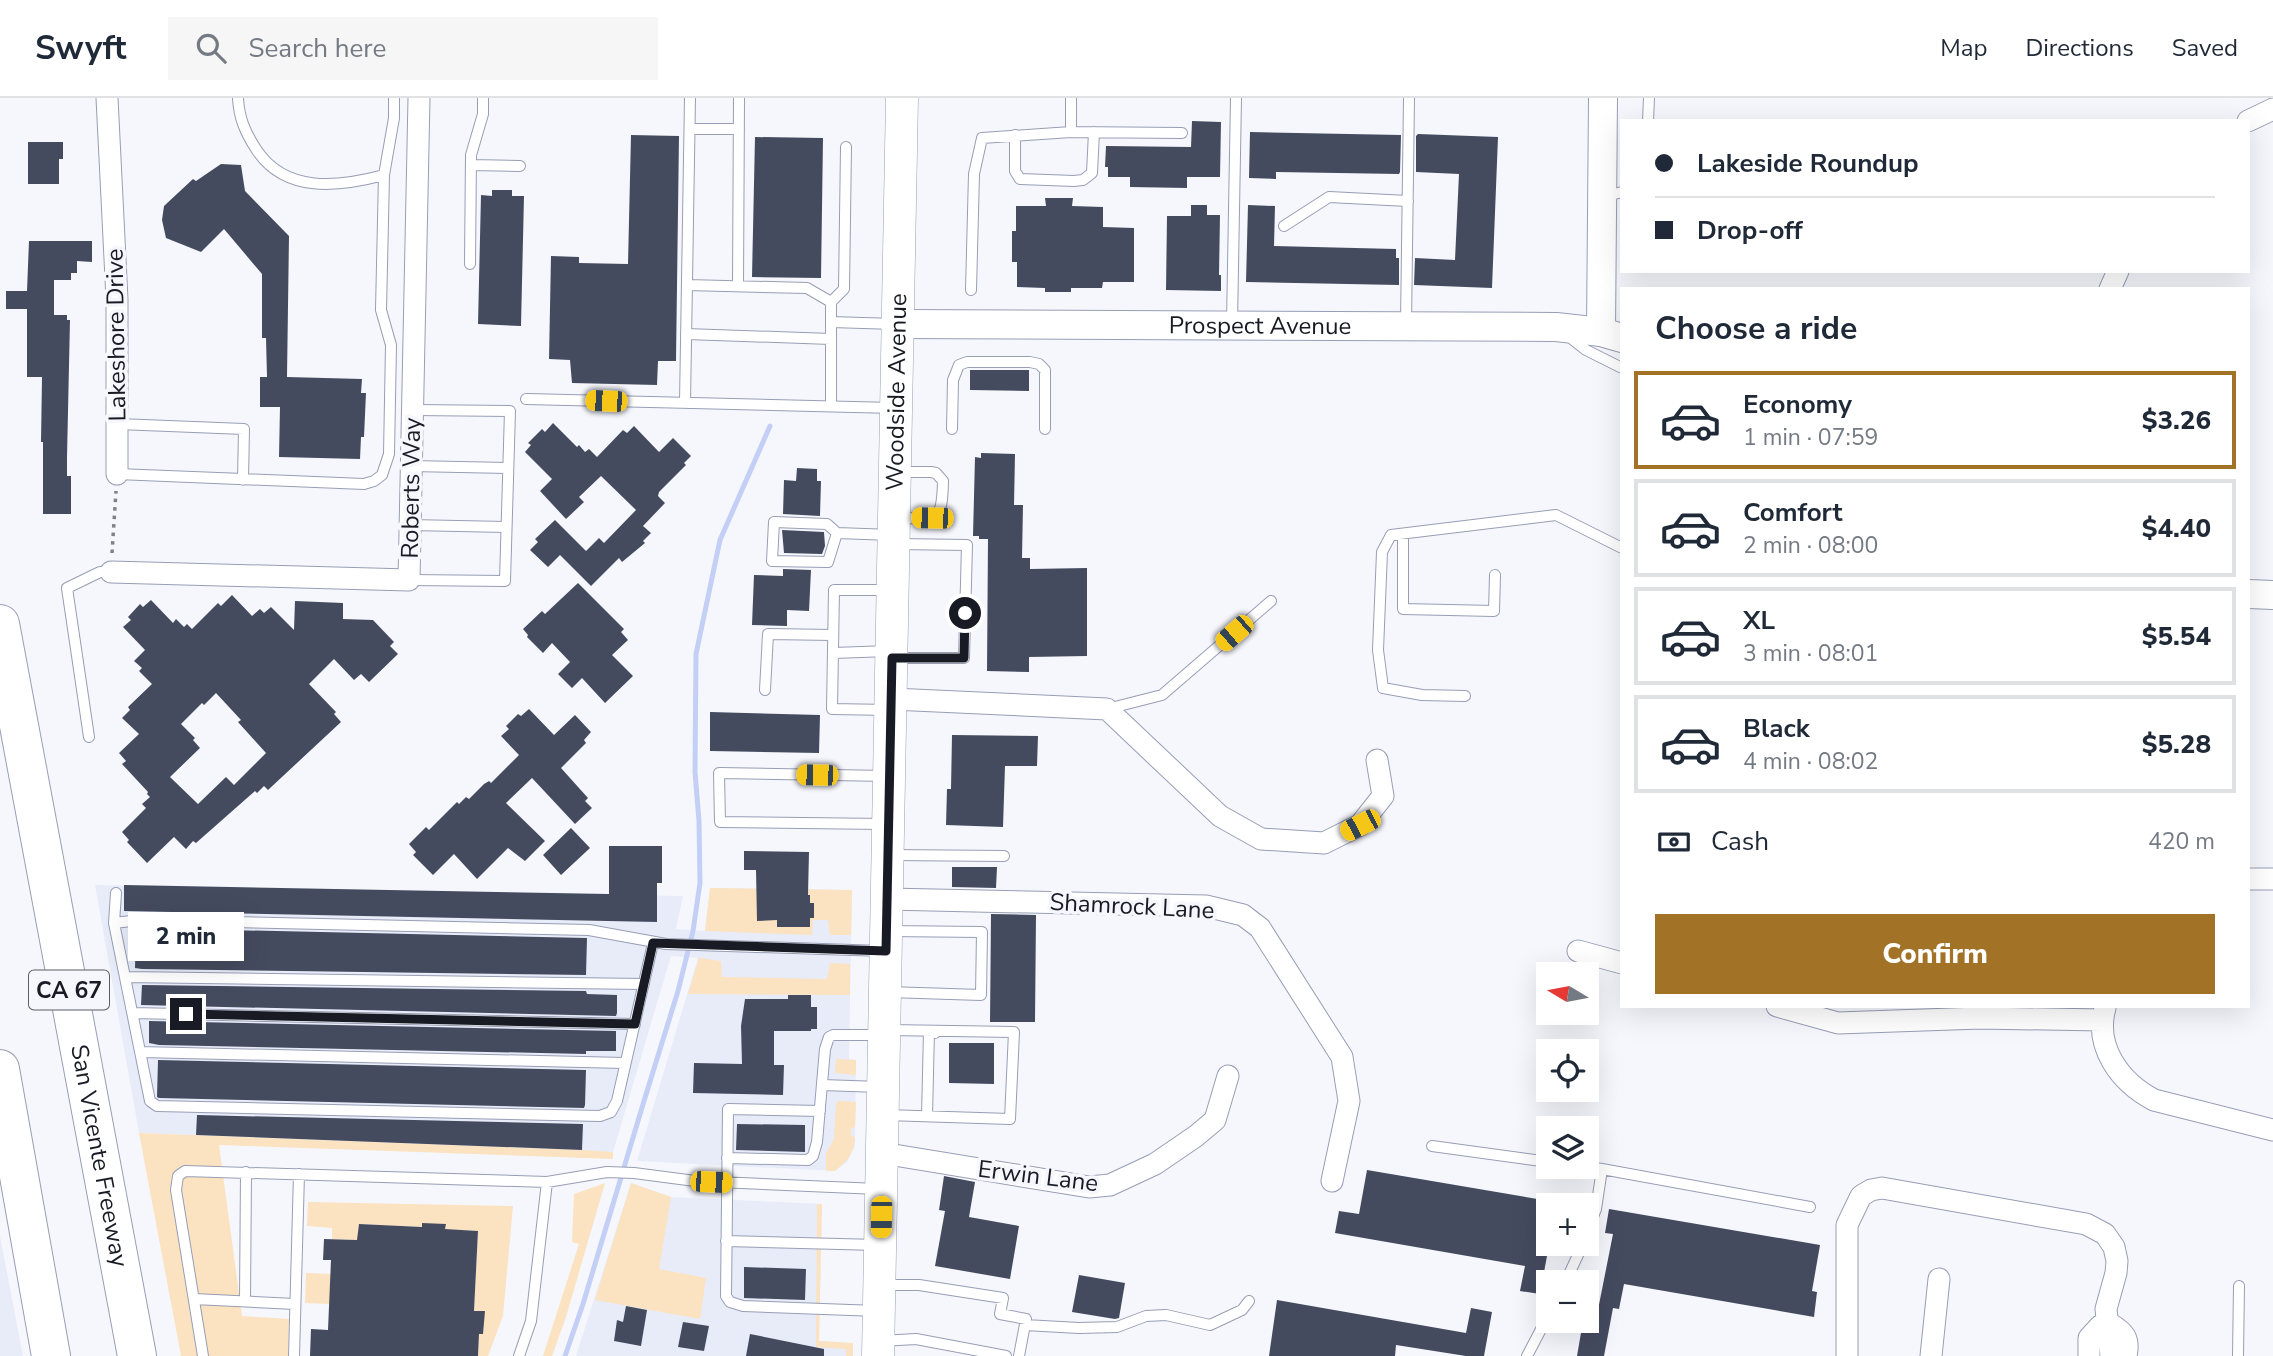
<!DOCTYPE html>
<meta charset="utf-8">
<style>
:root{--surface:#fff;--page:#f6f6f7;--text:#1f2937;--muted:#747a83;--line:#e0e1e3;--accent:#a27326}
body{margin:0;font-family:"Nunito Sans",sans-serif;background:var(--page);color:var(--text);height:100vh;display:flex;flex-direction:column;font-size:26px;white-space:nowrap}
*{box-sizing:border-box;margin:0}
p{font-size:23px;color:var(--muted)}
.icon{flex:none;width:38px;height:38px;fill:none;stroke:currentColor;stroke-width:2;stroke-linecap:round;stroke-linejoin:round}
.map{position:relative;flex:1;overflow:hidden}
.details{position:absolute;left:1620px;top:189px;width:630px;height:721px;display:flex;flex-direction:column;background:var(--surface);border-radius:0px;box-shadow:0 7px 28px #0002}
.details>*{flex:none}
.top-card{position:absolute;left:1620px;top:21px;width:630px;height:154px;border-radius:0px;box-shadow:0 7px 28px #0002;display:grid;align-content:center;height:154px;padding:0 35px;background:var(--surface)}
.needle{width:46px;rotate:280deg}
.fabs{position:absolute;left:1536px;top:864px;display:grid;gap:14px}
.fabs a{display:grid;place-items:center;width:63px;height:63px;border-radius:0px;background:var(--surface);box-shadow:0 7px 28px #0002;font-size:35px}
.end{position:absolute;width:32px;height:32px;margin:-16px;border:9px solid #191b24;background:#fff;box-shadow:0 0 0 4px #fff}
.from{border-radius:50%}
.bubble{position:absolute;height:49px;border-radius:0px;background:var(--surface);box-shadow:0 7px 28px #0002;font-size:23px;font-weight:800;line-height:49px;text-align:center}
.car{position:absolute;width:21px;height:42px;margin:-21px -10px;border-radius:9px;box-shadow:0 0 5px 2px #0007;background:linear-gradient(#f5c518 24%,#345 0 40%,#f5c518 0 76%,#345 0 86%,#f5c518 0)}
.top-card b{display:flex;align-items:center;gap:24px;height:66px;font-size:26px}
.top-card b+b{border-top:2px solid var(--line)}
.top-card i{width:18px;height:18px;background:var(--text)}
ul{padding:0;list-style:none}
li{display:flex;align-items:center;gap:21px;height:98px;margin:0 14px 10px;padding:0 21px;border:4px solid var(--line);border-radius:0px}
li div{flex:1}
li b{display:block;font-size:26px}
li em{font-style:normal;font-weight:800}
li.current{border-color:var(--accent)}
li>.icon{width:63px;height:63px;stroke-width:1.5}
h2{padding:0 35px;font-size:32px;line-height:84px}
.pay{display:flex;align-items:center;gap:18px;height:77px;padding:0 35px;font-size:26px}
.pay p{margin-inline-start:auto}
.primary-button{display:flex;gap:14px;margin-top:auto;padding:14px 35px}
.primary-button a{flex:1;height:80px;border-radius:0px;background:var(--accent);color:#fff;font-size:28px;font-weight:800;line-height:80px;text-align:center}
header{display:flex;align-items:center;gap:42px;box-sizing:border-box;height:98px;padding:0 35px;background:var(--surface);border-bottom:2px solid var(--line)}
header strong{font-size:33px}
nav{display:flex;gap:38px;margin-inline-start:auto;font-size:24px}
.search{width:490px;height:63px;background:var(--page);display:flex;align-items:center;gap:18px;box-sizing:border-box;padding:0 24px;border-radius:0px;color:var(--muted);font-size:26px}
.map>svg:first-child{display:block}
.built{fill:#e8ecf9}
.green{fill:#fbe2c0}
.lines{fill:none;stroke-linecap:round;stroke-linejoin:round}
.stream{stroke:#c4cff5;stroke-width:5}
.building{fill:#454b5f;fill-rule:evenodd}
.service-casing{stroke:#979eb5;stroke-width:12}
.minor-casing{stroke:#979eb5;stroke-width:23}
.tertiary-casing{stroke:#979eb5;stroke-width:30}
.secondary-casing{stroke:#979eb5;stroke-width:33}
.motorway-casing{stroke:#979eb5;stroke-width:40}
.path{stroke:#808189;stroke-width:3.5;stroke-dasharray:3.5 5;stroke-linecap:butt}
.service{stroke:#fff;stroke-width:10}
.minor{stroke:#fff;stroke-width:21}
.tertiary{stroke:#fff;stroke-width:28}
.secondary{stroke:#fff;stroke-width:32}
.motorway{stroke:#fff;stroke-width:38}
.route{stroke:#191b24;stroke-width:9}
.labels{text-anchor:middle;stroke-width:7;stroke-linejoin:round;paint-order:stroke}
.shield{fill:#f6f7fd;stroke:#5b5d65;stroke-width:2}
.shield-label{font-size:23px;font-weight:bold;fill:#191b24}
.street-label{font-size:24px;fill:#191b24;stroke:#f6f7fd}
</style>
<header>
<strong>Swyft</strong>
<div class="search"><svg class="icon" aria-label="search" viewBox="0 0 24 24"><circle cx="10" cy="10" r="6"/><path d="M15 15l6 6"/></svg>Search here</div>
<nav><a>Map</a><a>Directions</a><a>Saved</a></nav>
</header>
<div class="map">
<svg width="2273" height="1258" viewBox="0 0 2273 1258">
<rect width="100%" height="100%" fill="#f6f7fd"/>
<!-- built -->
<path class="built" d="M95,787L683,798L676,831L705,833L710,790L852,792L849,961L856,962L855,1048L847,1064L835,1073L637,1063L698,860L671,858L613,1054L139,1035Z
M631,1085L671,1099L822,1106L819,1243L853,1245V1258H576Z
M0,1138L23,1258H0Z"/>
<!-- green -->
<path class="green" d="M710,790L852,792L851,837H830L828,822H813L812,837L705,833Z
M699,860L721,863L722,879L827,881L830,865L850,866V897L688,896Z
M836,961L856,962V977L835,975Z
M838,1003L856,1004L855,1029L851,1030V1038L855,1039C854,1056 847,1063 835,1073H826V1055L834,1041L836,1006Z
M139,1035L582,1052L613,1054V1061L219,1047L242,1218L289,1221L288,1258H181Z
M605,1085L566,1219L552,1258H543L579,1146L572,1144L574,1096Z
M631,1085L671,1099L659,1171L706,1180L700,1221L595,1202Z
M308,1104L513,1108L503,1218L488,1258H478L479,1236L483,1235L484,1214L474,1213L478,1133L445,1131L446,1127L422,1125V1129L359,1126L358,1142L332,1141V1130L307,1128Z
M817,1106H822L819,1243L853,1245V1258H846V1251L816,1249Z
M306,1175L331,1176L330,1206L305,1205Z"/>
<g class="lines">
<!-- stream -->
<path class="stream" d="M565,1258L583,1206L644,1003L678,893L693,833L700,785L699,723L695,674L696,556L720,442L770,328"/>
</g>
<!-- building -->
<path class="building" d="M1192,23L1221,24L1220,79H1187V90L1130,89V79H1108V69H1105L1106,48L1191,49Z
M1250,34L1401,37L1400,74L1399,76L1276,74V81L1249,80Z
M1418,36L1498,39L1492,190L1414,187L1415,160L1455,162L1459,76L1416,74V38Z
M631,37L679,38L676,263H658L657,287L572,285L570,262L549,261L551,158L579,159V165L628,166Z
M755,39L823,40L821,180L752,179Z
M28,44H63V61H59V86H28Z
M221,66L241,67L245,93L289,138L287,279L362,281L361,295H366L364,339H361L360,361L279,359L280,309H260V279H267L266,240H262V176L224,131L201,154L166,140L162,122L164,108L193,81L196,83Z
M492,92H512V98H524L521,228L478,226L481,97L492,98Z
M1045,100H1073L1072,108L1103,109V129L1134,130V184H1103L1102,190H1071V194H1045V190L1017,189V164H1012V133H1016V108H1046Z
M1191,107H1207V117H1220L1219,177H1221V193L1166,192L1167,118H1191Z
M1248,107L1275,108L1274,148L1396,151V160H1399V187L1246,184Z
M29,143H92V164L77,163V175H71V182H54V217H67V222H70L67,359V378H71V416H43V344H41L42,279H27V211H6V193H27Z
M970,272H1029V293L970,292Z
M553,325L577,349L579,347L585,354L589,351L597,359L623,332L627,335L634,328L659,354L673,340L691,358L684,365L686,367L659,394L658,398L665,405L643,428L651,435L643,443L645,445L622,464L619,460L591,488L560,457L548,469L530,452L538,444L535,441L555,422L586,453L599,440L604,445L636,412L601,378L579,399L584,404L566,421L540,393L552,381L525,354L531,347L528,345L542,331L545,334Z
M981,355L1015,356L1014,407H1023L1022,460H1030V471L1087,470V558L1029,559V574L987,573L988,441H979V438H973L975,359L981,360Z
M797,370L817,371V383H821L820,418L783,416L784,382L796,383Z
M782,432L824,434L825,448L822,456L784,455Z
M783,471L811,472L809,513L787,512V528L752,527L754,477L783,478Z
M578,485L624,531L621,534L628,542L612,557L633,578L605,605L582,580L572,590L558,576L570,564L552,545L543,555L527,539L528,537L523,531L542,513L545,516Z
M232,497L252,518L260,511L264,515L271,509L294,532L295,503L343,505V521L373,522L394,544L390,548L398,556L369,584L361,576L354,582L334,561L309,586L336,614L334,616L341,624L268,692L264,688L257,695L255,693L196,745L193,743L186,751L174,739L147,765L127,744L129,742L122,734L146,710L142,706L150,699L147,696L148,694L122,666L126,663L119,655L139,636L122,620L130,612L128,609L152,586L139,573L142,570L134,563L145,552L123,529L131,522L128,519L140,506L143,509L151,502L173,525L176,521L184,529L187,526L192,531L218,505L221,508ZM216,595L241,622L238,624L266,655L234,687L226,679L198,706L170,679L200,650L193,642L195,640L181,626L202,605L204,607Z
M529,611L554,637L575,617L591,634L584,642L586,645L561,670L588,700L585,703L592,710L575,726L532,680L506,705L545,743L525,763L508,750L477,781L454,756L433,777L413,757L416,754L409,746L426,729L429,732L457,704L459,706L466,699L469,701L484,686L489,683L491,685L519,657L501,638L509,631L506,628L518,616L521,618Z
M710,614L820,617L819,655L710,653Z
M952,637L1038,638L1037,668H1005L1003,729L946,727L947,691H951Z
M571,730L590,750L561,777L543,757Z
M609,748H662V785H657V824L124,813V787L609,796Z
M744,753L809,754L808,797H810V805H814V820H810V829H777V822L757,823L756,772H744Z
M952,769H997L996,790L952,789Z
M991,816L1036,817L1035,924H990Z
M136,830L587,840L586,877L142,871L135,870Z
M142,887L586,893L587,896L617,897V915L616,918L141,907Z
M788,897H811V909H817V931H811V933H774V967H784L783,997L693,995L694,965L742,966L741,928L745,901H788Z
M149,923L616,933V953H586V956L159,947L149,945Z
M949,945H994V986L949,985Z
M158,962L586,972L585,1007L584,1010L159,1000L157,999Z
M197,1017L583,1026L582,1052L196,1037Z
M737,1026L805,1027V1054L736,1052Z
M1367,1072L1549,1103V1147L1540,1196L1520,1193L1525,1168L1335,1135L1339,1113L1359,1116Z
M944,1078L975,1084L969,1119L1019,1128L1010,1181L935,1168L945,1113L939,1112Z
M1609,1111L1820,1147L1812,1193L1817,1194L1814,1219L1624,1186L1619,1211L1613,1210L1604,1258H1577L1582,1229L1594,1232L1613,1136L1605,1135Z
M422,1125L446,1126L445,1131L478,1133L474,1213H485L483,1236H479L478,1258H310L311,1231L328,1232L331,1162H323L324,1141L357,1142L359,1126L422,1129Z
M744,1169L806,1171L805,1202L744,1200Z
M1079,1177L1125,1185L1119,1220L1115,1221L1072,1214Z
M1277,1202L1466,1235L1471,1210L1492,1214L1484,1258H1466L1396,1247L1395,1258H1269Z
M626,1208L647,1212L641,1248L614,1243L617,1222L623,1224Z
M683,1224L709,1228L704,1253L678,1249Z
M750,1236L824,1251V1258H746Z"/>
<g class="lines">
<!-- service casing -->
<g class="service-casing">
<path id="service" d="M1648,23L1649,0
M690,31H739
M1071,34L1182,35
M1015,37V73L1020,81L1074,83L1083,82L1092,75L1094,34
M471,67L520,68
M384,77L394,20V0
M1603,99L1622,94
M1284,128L1329,99L1408,103
M470,166L471,57L483,16V0
M687,187L807,190L831,204
M738,188L739,0
M971,192L974,76L982,40L1071,34V0
M831,224L895,226
M1232,225L1236,0
M1406,226L1409,0
M686,236L831,241
M1567,237L1586,252L1622,270
M526,301L894,310
M685,305L690,0
M831,308V204L844,191L846,49
M118,326L244,331L243,382
M952,331L953,282L959,267L967,264H1030L1039,266L1045,272V331
M411,368L508,370
M896,374H931L936,375L943,383C942,427 937,420 898,420
M117,376L364,386L374,383L382,377L389,356L391,247L381,212L384,77C339,89 285,96 256,51C245,34 239,20 238,0
M410,427L506,429
M837,435L828,464L772,463L774,424L827,426L837,435L892,437
M1403,436V511L1494,513L1495,477
M409,482L505,483L510,313L413,312
M833,555L889,553
M895,560H964L967,447L896,446
M765,592L768,536L833,537
M1465,598L1422,597L1383,590L1378,552L1382,454L1391,437L1556,417L1622,450
M1107,611L1162,597L1271,503
M889,612L832,611L834,492H891
M89,639L67,490L100,474H111
M884,726L720,724L719,675L887,678
M890,757L1004,758
M116,795L114,825L150,1003L157,1008L600,1018L611,1014L617,1003L653,845
M114,825L140,822L589,832L666,846L883,853
M887,833L982,834L981,897L888,894
M125,879L644,886
M133,915L635,926
M140,954L625,965
M822,987L880,989
M820,1013L728,1011L726,1198L730,1204L743,1208L877,1213
M886,1017L1010,1021L1014,934L888,932
M927,1018L929,933L935,935
M1432,1048L1549,1064
M727,1060L808,1062L813,1058L817,1044L825,951L829,939L833,937H881
M1587,1069L1602,1071
M1587,1134L1596,1111L1602,1071L1810,1109
M726,1143L878,1147
M1565,1185L1583,1146
M881,1187H919L1003,1200L1000,1216L1026,1221L1019,1258
M194,1201L295,1206
M245,1203L246,1074
M1025,1227L1079,1230L1117,1229L1146,1218L1166,1217L1210,1227L1242,1212L1249,1203
M881,1243L916,1241L1006,1258
M203,1258L176,1092L178,1078L185,1073L547,1084L607,1074L634,1075L695,1083L878,1091
M294,1258L299,1076
M519,1258L531,1223L547,1084
M1527,1258L1549,1216
M2238,1258L2239,1188"/>
</g>
<!-- minor casing -->
<g class="minor-casing">
<path id="minor" d="M107,0L117,201V376
M2248,23L2273,11
M2110,191L2118,173
M111,474L409,482L419,0
M892,601L1107,611L1220,718L1261,741L1324,745L1360,727L1383,698L1377,662
M2249,781H2273
M887,801L1206,808L1243,817L1260,830L1342,959L1349,1003L1332,1083
M1578,853L1622,865
M1777,908L1838,925L1980,920L2102,922
M2105,910C2094,949 2120,984 2154,1002L2273,1032
M882,1055L1089,1089L1110,1087L1155,1066L1196,1038L1215,1022L1228,978
M1847,1258V1127L1861,1098L1871,1092L1882,1090L2086,1126L2105,1136L2114,1149L2117,1163L2116,1175L2106,1211L2111,1258
M1931,1258L1939,1181
M2089,1258V1240L2100,1228L2109,1225C2124,1234 2130,1240 2126,1258"/>
</g>
<!-- tertiary casing -->
<g class="tertiary-casing">
<g id="tertiary">
<path id="s1" d="M898,226L1556,229L1601,234L1622,240"/>
<path d="M1601,234L1603,0"/>
<path d="M2249,496L2273,497"/>
</g>
</g>
<!-- secondary casing -->
<g class="secondary-casing">
<g id="secondary">
<path id="s2" d="M878,1258L902,0"/>
</g>
</g>
<!-- motorway casing -->
<g class="motorway-casing">
<g id="motorway">
<path id="s3" d="M0,526L137,1258"/>
<path d="M0,971L51,1258"/>
</g>
</g>
<!-- path -->
<path class="path" d="M112,455L116,393"/>
<!-- service -->
<use href="#service" class="service"/>
<!-- minor -->
<use href="#minor" class="minor"/>
<!-- tertiary -->
<use href="#tertiary" class="tertiary"/>
<!-- secondary -->
<use href="#secondary" class="secondary"/>
<!-- motorway -->
<use href="#motorway" class="motorway"/>
</g>
<g class="lines">
<!-- route -->
<path class="route" d="M186,916L635,926L653,845L886,853L892,560H964L965,515"/>
</g>
<g class="labels">
<!-- shield labels -->
<rect class="shield" x="29" y="872.5" width="80" height="39" rx="5"/>
<g class="shield-label">
<text x="69" y="900">CA 67</text>
</g>
<!-- street labels -->
<g class="street-label">
<text dy="8" stroke="none"><textPath href="#s1" startOffset="362">Prospect Avenue</textPath></text>
<text transform="translate(116 237) rotate(-91)" y="8">Lakeshore Drive</text>
<text dy="8" stroke="none"><textPath href="#s2" startOffset="964">Woodside Avenue</textPath></text>
<text transform="translate(411 390) rotate(-89)" y="8">Roberts Way</text>
<text transform="translate(1132 808) rotate(3)" y="8">Shamrock Lane</text>
<text dy="8" stroke="none"><textPath href="#s3" startOffset="541">San Vicente Freeway</textPath></text>
<text transform="translate(1038 1078) rotate(7)" y="8">Erwin Lane</text>
</g>
</g>
</svg>
<div class="fabs">
<a><svg class="needle" viewBox="-14 -14 28 28"><path d="M0-13l5 13h-10z" fill="#e53935"/><path d="M0 13l5-13h-10z" fill="#747a83"/></svg></a>
<a><svg class="icon" aria-label="locate" viewBox="0 0 24 24"><circle cx="12" cy="12" r="6"/><path d="M12 2v4M12 18v4M2 12h4M18 12h4"/></svg></a>
<a><svg class="icon" aria-label="layers" viewBox="0 0 24 24"><path d="M12 4l9 5-9 5-9-5zM3 14l9 5 9-5"/></svg></a>
<a>+</a>
<a>−</a>
</div>
<i class="end from" style="left:965px;top:515px"></i>
<i class="end" style="left:186px;top:916px"></i>
<div class="bubble" style="left:128px;top:814px;width:116px">2 min</div>
<i class="car" style="left:606px;top:303px;rotate:272deg"></i>
<i class="car" style="left:932px;top:420px;rotate:271deg"></i>
<i class="car" style="left:1234px;top:535px;rotate:229deg"></i>
<i class="car" style="left:817px;top:677px;rotate:271deg"></i>
<i class="car" style="left:1360px;top:727px;rotate:243deg"></i>
<i class="car" style="left:711px;top:1084px;rotate:92deg"></i>
<i class="car" style="left:881px;top:1119px;rotate:181deg"></i>
<div class="top-card">
<b><i class="from"></i>Lakeside Roundup</b>
<b><i></i>Drop-off</b>
</div>
<section class="details">
<h2>Choose a ride</h2>
<ul>
<li class="current"><svg class="icon" aria-label="car" viewBox="0 0 24 24"><path d="M5 17H2v-5l4-1 3-4h7l3 4 3 1v5h-3M9 17h6M6 11h13"/><circle cx="7" cy="17" r="2"/><circle cx="17" cy="17" r="2"/></svg><div><b>Economy</b><p>1 min · 07:59</p></div><em>$3.26</em></li>
<li><svg class="icon" aria-label="car" viewBox="0 0 24 24"><path d="M5 17H2v-5l4-1 3-4h7l3 4 3 1v5h-3M9 17h6M6 11h13"/><circle cx="7" cy="17" r="2"/><circle cx="17" cy="17" r="2"/></svg><div><b>Comfort</b><p>2 min · 08:00</p></div><em>$4.40</em></li>
<li><svg class="icon" aria-label="car" viewBox="0 0 24 24"><path d="M5 17H2v-5l4-1 3-4h7l3 4 3 1v5h-3M9 17h6M6 11h13"/><circle cx="7" cy="17" r="2"/><circle cx="17" cy="17" r="2"/></svg><div><b>XL</b><p>3 min · 08:01</p></div><em>$5.54</em></li>
<li><svg class="icon" aria-label="car" viewBox="0 0 24 24"><path d="M5 17H2v-5l4-1 3-4h7l3 4 3 1v5h-3M9 17h6M6 11h13"/><circle cx="7" cy="17" r="2"/><circle cx="17" cy="17" r="2"/></svg><div><b>Black</b><p>4 min · 08:02</p></div><em>$5.28</em></li>
</ul>
<div class="pay"><svg class="icon" aria-label="cash" viewBox="0 0 24 24"><path d="M3 7h18v10H3z"/><circle cx="12" cy="12" r="2"/></svg>Cash<p>420 m</p></div>
<div class="primary-button"><a>Confirm</a></div>
</section>
</div>
